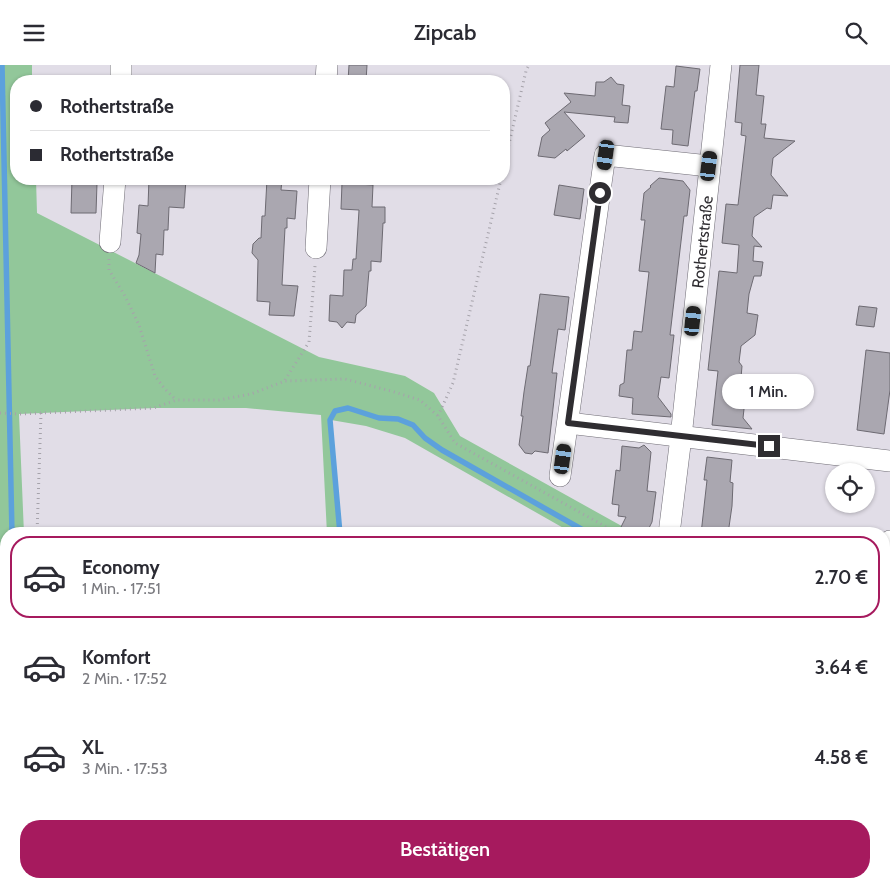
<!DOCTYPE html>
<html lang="de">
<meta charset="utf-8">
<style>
:root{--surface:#fff;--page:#f7f7f7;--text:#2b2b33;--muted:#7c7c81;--line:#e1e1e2;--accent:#a61a5e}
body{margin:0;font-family:Cabin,sans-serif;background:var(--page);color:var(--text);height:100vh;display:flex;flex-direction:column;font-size:19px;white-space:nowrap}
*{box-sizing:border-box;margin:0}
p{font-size:16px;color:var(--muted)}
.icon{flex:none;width:28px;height:28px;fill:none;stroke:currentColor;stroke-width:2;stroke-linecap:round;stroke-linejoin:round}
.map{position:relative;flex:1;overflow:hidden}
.details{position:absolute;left:0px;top:462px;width:890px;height:361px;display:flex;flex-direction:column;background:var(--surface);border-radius:20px 20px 0 0;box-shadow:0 1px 4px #0004}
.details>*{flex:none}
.hud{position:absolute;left:10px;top:10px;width:500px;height:110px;border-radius:20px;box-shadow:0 1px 4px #0004;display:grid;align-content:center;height:110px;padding:0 20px;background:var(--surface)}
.controls{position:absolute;left:825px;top:398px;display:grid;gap:10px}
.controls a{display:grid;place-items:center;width:50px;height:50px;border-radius:50%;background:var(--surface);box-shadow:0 1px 4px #0004;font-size:25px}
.end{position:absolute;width:22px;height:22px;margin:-11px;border:6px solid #2f2d31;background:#fff;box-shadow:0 0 0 2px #fff}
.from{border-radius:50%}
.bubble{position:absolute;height:35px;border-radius:18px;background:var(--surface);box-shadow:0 1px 4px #0004;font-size:16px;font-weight:600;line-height:35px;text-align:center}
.car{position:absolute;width:15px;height:30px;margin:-15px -8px;border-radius:6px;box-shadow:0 0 4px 1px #0007;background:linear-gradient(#222 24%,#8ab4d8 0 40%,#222 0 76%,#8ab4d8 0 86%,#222 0)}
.hud b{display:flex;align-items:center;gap:18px;height:48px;font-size:19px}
.hud b+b{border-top:1px solid var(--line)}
.hud i{width:12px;height:12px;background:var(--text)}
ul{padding:9px 0 0;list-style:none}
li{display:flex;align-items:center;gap:15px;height:82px;margin:0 10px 8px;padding:0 10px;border:2px solid transparent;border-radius:20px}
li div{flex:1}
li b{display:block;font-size:19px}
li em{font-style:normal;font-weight:600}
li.on{border-color:var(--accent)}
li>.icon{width:45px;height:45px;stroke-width:1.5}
.button{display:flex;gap:10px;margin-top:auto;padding:10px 20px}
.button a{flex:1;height:58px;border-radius:20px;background:var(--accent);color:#fff;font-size:20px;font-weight:600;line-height:58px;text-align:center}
header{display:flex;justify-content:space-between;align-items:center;height:65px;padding:0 20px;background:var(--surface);font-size:22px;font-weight:600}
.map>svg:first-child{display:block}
.green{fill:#92c79a}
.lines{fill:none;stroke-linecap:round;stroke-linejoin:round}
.stream{stroke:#5ca1dc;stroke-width:5.5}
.building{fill:#aaa7b0;stroke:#6d6a72}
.minor-casing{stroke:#6f6c75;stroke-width:22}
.path{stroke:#a6a3ab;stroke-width:3;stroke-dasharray:1 4;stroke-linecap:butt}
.minor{stroke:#fff;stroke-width:21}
.route{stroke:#2f2d31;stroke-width:6}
.labels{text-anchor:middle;stroke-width:5;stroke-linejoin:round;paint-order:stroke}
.street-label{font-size:16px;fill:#2f2d31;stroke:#fff}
</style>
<header><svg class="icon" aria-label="menu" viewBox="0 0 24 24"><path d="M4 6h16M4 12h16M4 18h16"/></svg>Zipcab<svg class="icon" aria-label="search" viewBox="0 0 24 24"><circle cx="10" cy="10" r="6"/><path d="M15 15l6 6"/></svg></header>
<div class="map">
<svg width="890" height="823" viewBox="0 0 890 823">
<rect width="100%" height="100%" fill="#e1dde7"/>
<!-- green -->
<path class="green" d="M0,0H32V16H16V114H36L37,148L319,292L405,311L434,328L460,371L636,469H574L405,373L366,361L331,355L340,469H327L321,350L246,343H154L19,349L24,469H6V663H0Z
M884,576L890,578V627L884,624Z"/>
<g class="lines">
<!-- stream -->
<path class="stream" d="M2,0L12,469
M340,469L330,355L335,346L348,343L379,353L398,354L413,360L425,373L442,385L590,469
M333,818L334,823
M7,823V818"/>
</g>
<!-- building -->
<path class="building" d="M349,0H367L366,16H348Z
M740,0H759L756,30L764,31L761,59H766L764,73L795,76L773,93L771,110L788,131L773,130L771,144L767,143L754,152L752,171L762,182L754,181L753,196L763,197L761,211H754L749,229L747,248L758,250L755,270L741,281L739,297L742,301L740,325L756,326L745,336L744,344L743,353L752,364L712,360L718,306L708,305L719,206L737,208L739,180L722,178L726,139L738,140L746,71L741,70L742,58L735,57Z
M676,1L700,4L697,26H695L688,81L672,79L673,65L661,64L666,21L674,22Z
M611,12L617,19L624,20L622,40L630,41L628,58L614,57L615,52L564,47L585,71L567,86L566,84L555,93L538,91L542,72L550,65L545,58L571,37L564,28L595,31L596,17H604Z
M659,113L683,116L690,125L687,151H684L670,270H674L669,313L661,312L658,332L671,349V352L632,349L633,333L619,331L620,320L624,318L627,285H632L634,266L642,267L649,207L639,206L645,155H641L644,128L651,122L650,121Z
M72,114H89V117L97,118L96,148H71Z
M149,114H186L184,143L169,142L168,165H164L163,190L156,189L155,208L136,198L139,190L141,169L137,168L139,140L148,141Z
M267,114H282L281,125L297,126L295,154L287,153V163H285L282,220L298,221L294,251L269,250L270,237L257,236L258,195L252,188L253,179L259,173H261L262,151H265Z
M342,118L373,120L372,142H385V158H383L381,197L371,196V206H369L366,241L356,250L355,258L347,257L342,263L337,257L329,256L330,230L343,231L344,205H352L353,194H356L359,145L341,144Z
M559,120L584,124L580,154L554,150Z
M540,229L569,232L565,265L558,264L552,308H557L548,388L535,386L532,389L525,388L519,380L523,351H521L524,327L528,301H530Z
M859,241L877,243L874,262L856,260Z
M866,285L890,288V325L884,369L857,365Z
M644,380L651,387L647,426L656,427L652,457L646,469H634L621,462L626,452L618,451L619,440L612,439L616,405L620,406L622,381L639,383Z
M707,392L732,395L730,417L733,418L732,441L728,469H701L707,415H704Z"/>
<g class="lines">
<!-- minor casing -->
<g class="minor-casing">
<g id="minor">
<path d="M121,16V0"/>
<path d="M326,16L327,0"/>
<path d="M110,177L115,114"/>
<path d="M316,183L320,114"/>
<path d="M568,358L890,396"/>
<path d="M560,411L605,90L709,101"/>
<path id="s1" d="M669,469L681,372L721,0"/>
<path d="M884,527L890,476"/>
</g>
</g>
<!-- path -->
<path class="path" d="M504,100L526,6L529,0
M109,194V205L125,231L139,260L155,311L164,323L176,335
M285,315L309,277L315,201
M0,348L19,349L154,343L176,335H219L251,329L285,316L345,314L391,326L420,335L438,351L455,378L619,469
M438,351L453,318L501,114
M37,469L41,348
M884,582L890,584
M0,681L6,677"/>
<!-- minor -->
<use href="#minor" class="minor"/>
</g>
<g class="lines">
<!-- route -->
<path class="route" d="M600,128L568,358L769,381"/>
</g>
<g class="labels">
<!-- street labels -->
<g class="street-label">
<text dy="6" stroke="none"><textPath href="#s1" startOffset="294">Rothertstraße</textPath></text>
</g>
</g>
</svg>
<div class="controls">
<a><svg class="icon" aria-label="locate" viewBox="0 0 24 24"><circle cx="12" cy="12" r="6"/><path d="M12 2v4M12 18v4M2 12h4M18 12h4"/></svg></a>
</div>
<i class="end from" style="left:600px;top:128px"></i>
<i class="end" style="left:769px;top:381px"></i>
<div class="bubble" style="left:722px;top:309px;width:92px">1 Min.</div>
<i class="car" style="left:606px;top:90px;rotate:188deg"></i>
<i class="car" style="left:709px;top:101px;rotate:7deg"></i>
<i class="car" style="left:693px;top:256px;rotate:6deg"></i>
<i class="car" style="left:563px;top:394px;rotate:8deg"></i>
<div class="hud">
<b><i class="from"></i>Rothertstraße</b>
<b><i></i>Rothertstraße</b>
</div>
<section class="details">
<ul>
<li class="on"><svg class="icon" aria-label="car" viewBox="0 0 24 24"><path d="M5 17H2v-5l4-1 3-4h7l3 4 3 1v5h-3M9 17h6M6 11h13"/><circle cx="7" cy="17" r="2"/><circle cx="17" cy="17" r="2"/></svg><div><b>Economy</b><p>1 Min. · 17:51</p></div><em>2.70 €</em></li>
<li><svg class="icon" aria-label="car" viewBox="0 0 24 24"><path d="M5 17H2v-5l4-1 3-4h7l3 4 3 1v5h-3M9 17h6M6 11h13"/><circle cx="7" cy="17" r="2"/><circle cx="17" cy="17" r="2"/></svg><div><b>Komfort</b><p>2 Min. · 17:52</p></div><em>3.64 €</em></li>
<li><svg class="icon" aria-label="car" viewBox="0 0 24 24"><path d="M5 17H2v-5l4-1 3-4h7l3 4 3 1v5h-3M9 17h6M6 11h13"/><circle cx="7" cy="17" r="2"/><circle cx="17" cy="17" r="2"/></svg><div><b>XL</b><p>3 Min. · 17:53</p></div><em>4.58 €</em></li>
</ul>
<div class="button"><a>Bestätigen</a></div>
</section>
</div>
